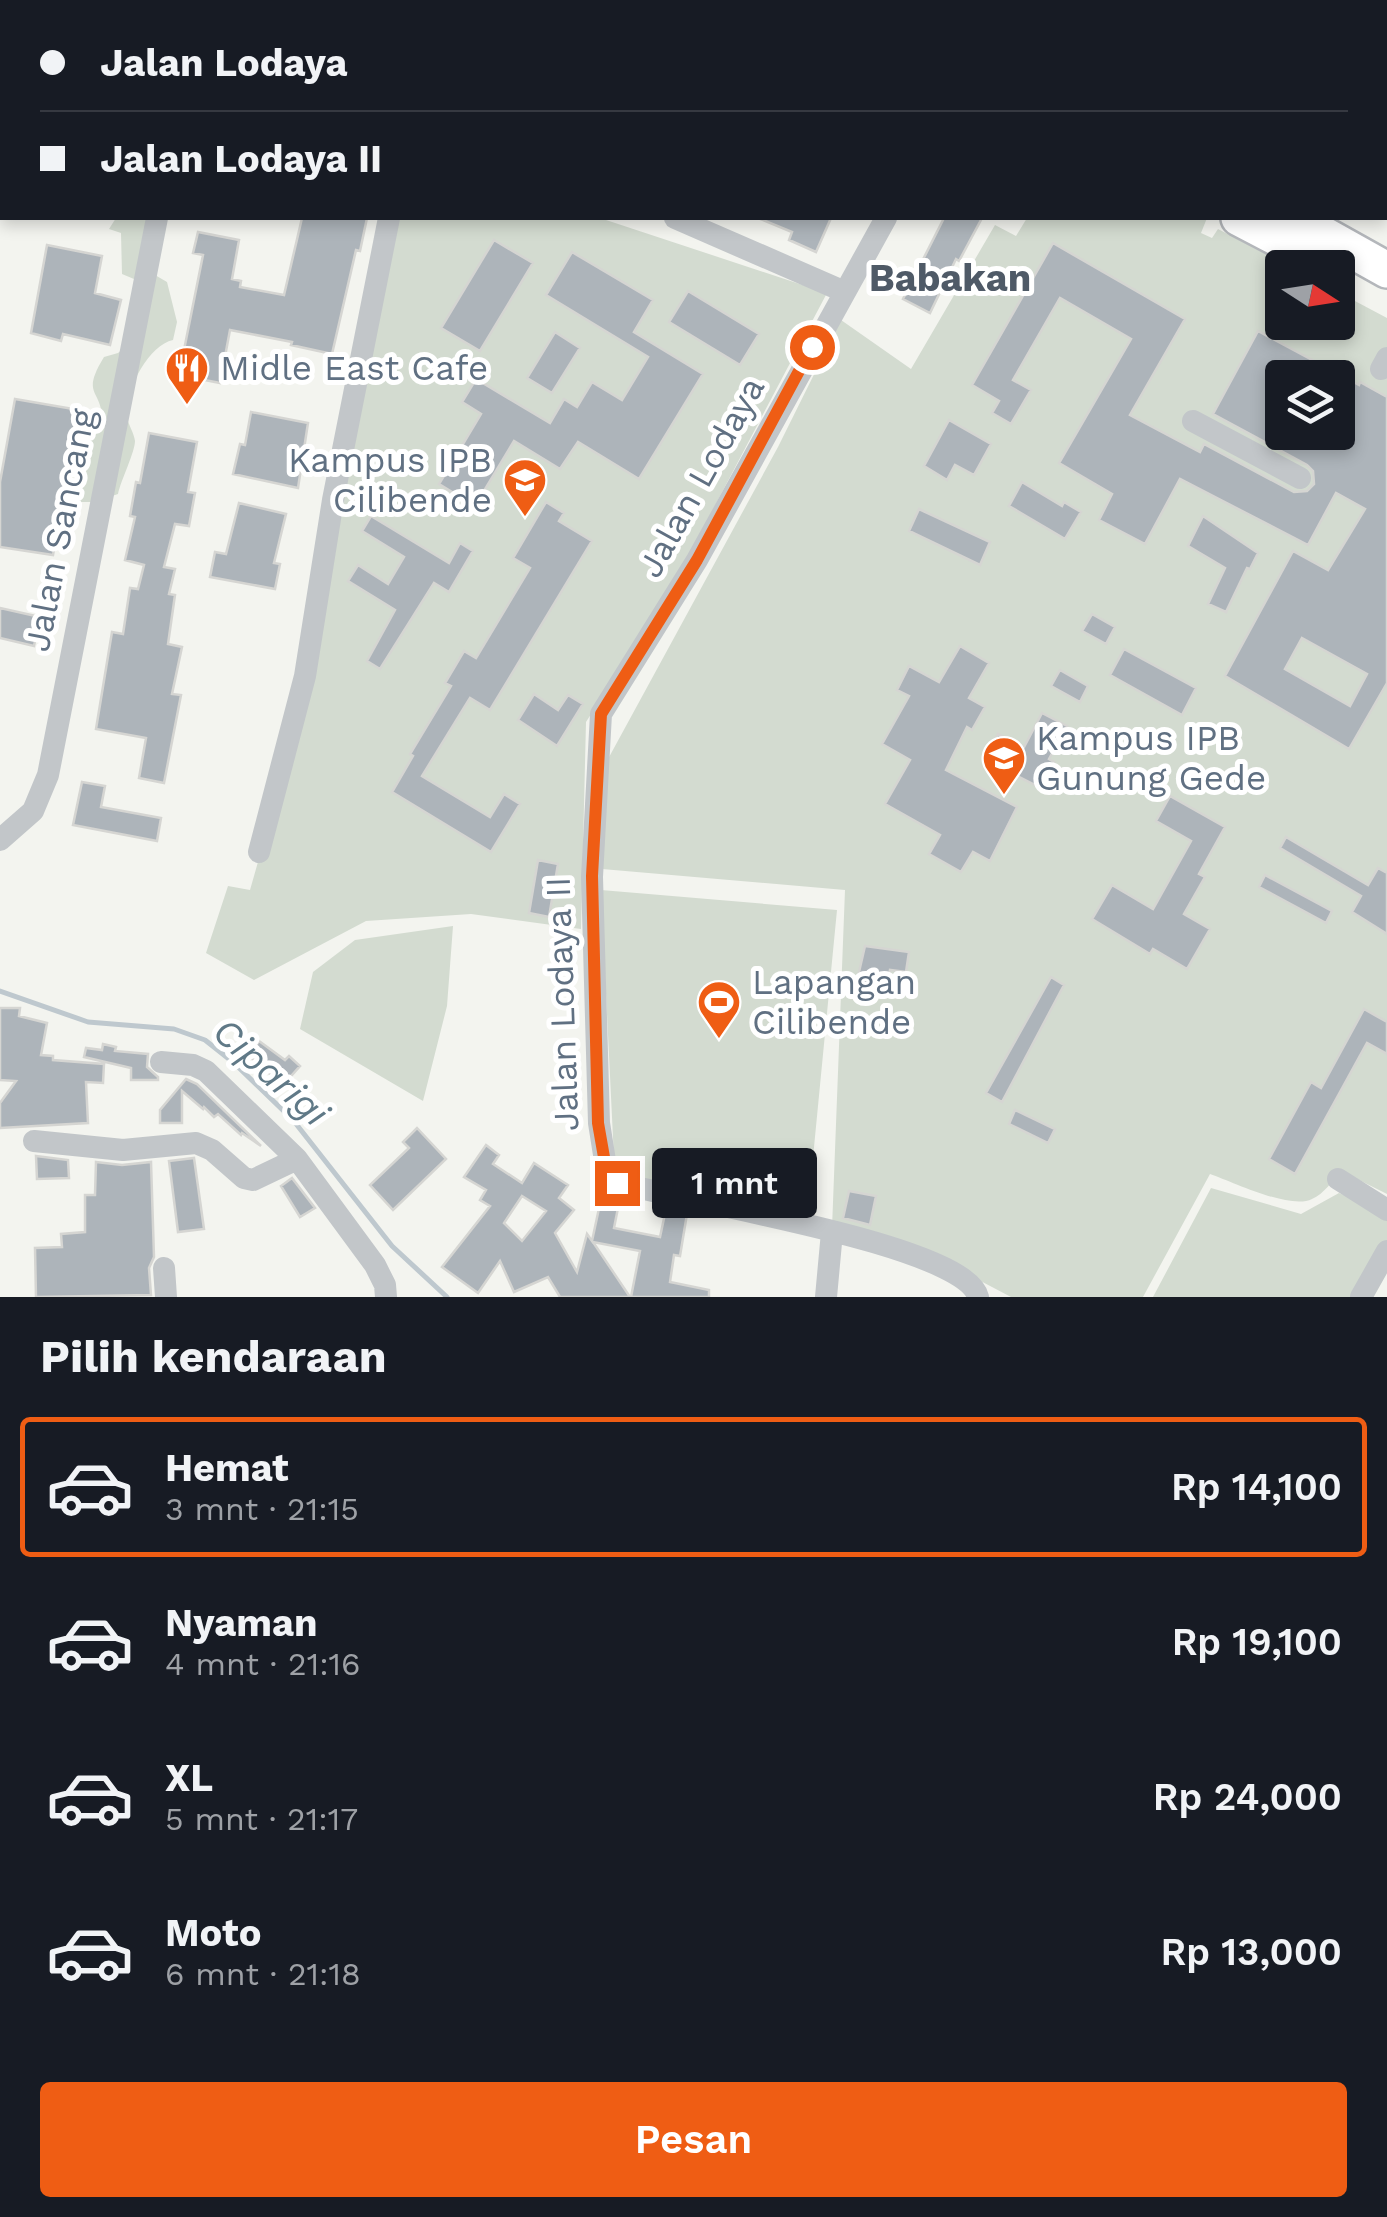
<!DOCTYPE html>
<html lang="id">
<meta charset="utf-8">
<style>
:root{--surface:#171b24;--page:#20242c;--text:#f1f3f6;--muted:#9ea1a6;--line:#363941;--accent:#ef5d14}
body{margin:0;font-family:"Work Sans",sans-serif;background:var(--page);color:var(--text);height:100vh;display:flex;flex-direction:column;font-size:38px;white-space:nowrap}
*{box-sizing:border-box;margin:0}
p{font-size:32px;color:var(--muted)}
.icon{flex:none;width:55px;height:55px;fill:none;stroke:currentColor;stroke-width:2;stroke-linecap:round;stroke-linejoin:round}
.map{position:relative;height:1297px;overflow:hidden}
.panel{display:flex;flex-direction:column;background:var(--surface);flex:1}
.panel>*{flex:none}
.hud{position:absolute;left:0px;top:0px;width:1388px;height:220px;box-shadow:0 5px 15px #0003;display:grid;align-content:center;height:220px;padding:0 40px;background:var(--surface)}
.needle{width:65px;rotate:102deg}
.controls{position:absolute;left:1265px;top:250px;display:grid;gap:20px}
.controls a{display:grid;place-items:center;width:90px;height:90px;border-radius:10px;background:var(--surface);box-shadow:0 5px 15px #0003;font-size:50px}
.end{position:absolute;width:45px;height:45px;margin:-22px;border:12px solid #ef5d14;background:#fff;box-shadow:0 0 0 5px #fff}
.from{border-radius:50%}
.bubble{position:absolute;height:70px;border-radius:10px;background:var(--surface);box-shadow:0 5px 15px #0003;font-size:32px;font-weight:600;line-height:70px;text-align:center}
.hud b{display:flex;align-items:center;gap:35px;height:95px;font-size:38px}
.hud b+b{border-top:2px solid var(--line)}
.hud i{width:25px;height:25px;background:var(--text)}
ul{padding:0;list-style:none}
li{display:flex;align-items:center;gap:30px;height:140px;margin:0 20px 15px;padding:0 20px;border:5px solid transparent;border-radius:10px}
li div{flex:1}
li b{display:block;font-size:38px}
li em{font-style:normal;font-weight:600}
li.current{border-color:var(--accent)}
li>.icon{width:90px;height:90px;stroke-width:1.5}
h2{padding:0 40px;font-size:45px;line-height:120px}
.action{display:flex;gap:20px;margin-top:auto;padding:20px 40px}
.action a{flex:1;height:115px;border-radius:10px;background:var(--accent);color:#fff;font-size:40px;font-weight:600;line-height:115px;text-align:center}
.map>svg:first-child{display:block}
.green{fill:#d3dbd0;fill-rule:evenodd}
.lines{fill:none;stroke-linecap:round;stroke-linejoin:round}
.stream{stroke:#bec8ce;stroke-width:5}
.building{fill:#adb4ba;stroke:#d5d5d2;stroke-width:2.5;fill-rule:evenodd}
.highway-casing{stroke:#b4b7bb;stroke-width:40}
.minor{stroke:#c2c6c9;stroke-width:22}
.highway{stroke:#fff;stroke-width:35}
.route{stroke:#ef5d14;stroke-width:12}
.labels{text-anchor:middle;stroke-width:10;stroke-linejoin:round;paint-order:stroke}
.poi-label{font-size:35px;fill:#607082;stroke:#fff;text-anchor:start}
.street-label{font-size:35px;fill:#607082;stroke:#fff}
.neighbourhood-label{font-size:38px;font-weight:bold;fill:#4f5a67;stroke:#fff}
.water-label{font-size:38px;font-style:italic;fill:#607987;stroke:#fff}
</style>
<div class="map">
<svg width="1387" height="1297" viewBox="0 0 1387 1297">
<rect width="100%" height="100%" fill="#f3f4ef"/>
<!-- green -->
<path class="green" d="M116,218H156L155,275L167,282L177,322L173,340C148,345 123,394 127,418C129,426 134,433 135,441C135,452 121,480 118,494L94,502H81L77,488L90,463V434L102,424C104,388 79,398 104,357L118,353L130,343L134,279L122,274L121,233L109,229Z
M393,218H600L827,293L672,587L586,722L581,929L471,914L366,921L254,980L206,953L228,886L250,890L312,672Z
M1027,218H1207L1201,233L1212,238L1218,229L1291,267L1282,268V322H1338V292L1387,318V1194L1341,1171C1332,1181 1324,1194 1312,1199C1290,1210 1233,1182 1210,1174L1143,1297H1011L935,1257L832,1228L845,890L602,869L608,759L778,447L841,320L911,369L995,225L1016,236ZM1282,378H1338V432H1282Z
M601,890L837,910L808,1209L615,1179Z
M453,926L447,1006L423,1101L300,1029L313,972L355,940Z
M1211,1188L1301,1214L1339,1193L1387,1214V1244L1358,1297H1153Z"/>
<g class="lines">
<!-- stream -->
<path class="stream" d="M0,991L88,1022L174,1029L205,1040L234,1063L293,1120L392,1246L447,1297"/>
</g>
<!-- building -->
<path class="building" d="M302,218H367L360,251L356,250L332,354L291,345L292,342L230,330L220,383L179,375L203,255L193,253L198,232L239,240L232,279L241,281L240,287L284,295Z
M758,218H831L816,252L789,240L792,232Z
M944,218H982L959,261L956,259L930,313L903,299Z
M494,240L533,263L480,351L441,328Z
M1053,243L1185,319L1130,415L1200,452L1204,444L1294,492L1307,491L1314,484L1313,471L1307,465L1213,414L1258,331L1359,385L1360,382L1387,397V683L1349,749L1225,676L1293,551L1328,570L1365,509L1336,493L1308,545L1180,479L1145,544L1099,520L1112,494L1059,463L1131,339L1060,298L1013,380L1031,390L1011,424L992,413L999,401L972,385ZM1282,378H1338V432H1282ZM1302,638L1367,674L1350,706L1285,669Z
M47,245L102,256L95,293L121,300L110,345L63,334L61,341L31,333Z
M572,252L653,300L634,332L703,374L639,479L578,442L560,469L514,441L475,506L439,484L481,414L462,402L476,379L550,423L564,399L577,407L592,382L622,400L648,357L546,295Z
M688,291L759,334L740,365L669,322Z
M555,332L580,348L552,393L527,378Z
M15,399L79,410L53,555L0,547V482Z
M251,412L308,423L298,488L233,474L240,444L245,445Z
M949,420L991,444L974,475L955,465L947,480L924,466Z
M149,433L197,442L188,492L195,493L189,526L175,524L164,567L175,569L169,594L175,595L168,644L182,647L172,694L181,695L164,783L139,778L146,738L96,729L112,632L123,634L130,588L138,589L144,565L125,560L135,517L130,516L136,482L140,483Z
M1022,482L1062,506L1064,502L1081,512L1065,539L1009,506Z
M546,502L564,513L559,521L592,541L490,710L470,698L422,776L490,817L504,794L520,804L491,852L392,792L413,756L410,754L451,686L445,683L464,651L476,658L530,568L513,558Z
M239,503L286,514L274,563L280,564L275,589L210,577L215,552L226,554Z
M919,509L990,542L980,565L909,531Z
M371,516L449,563L460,543L473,551L449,592L434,583L380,669L367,661L395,610L348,581L358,565L388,584L404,557L362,531Z
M1203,516L1258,553L1250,569L1247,568L1226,612L1208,604L1225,568L1188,546Z
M0,608L40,617L34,646L0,638Z
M1092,614L1115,627L1106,644L1082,631Z
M960,646L989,663L969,698L985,707L972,730L967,727L946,770L1017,807L990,861L973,852L961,872L929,854L940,835L885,804L910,760L882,744L909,696L897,690L909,666L939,682Z
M1124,649L1196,688L1182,715L1110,675Z
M1060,670L1088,686L1080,702L1051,686Z
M534,694L558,710L568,695L583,704L557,746L518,720Z
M1042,713L1067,726L1049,759L1054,762L1041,788L985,760L998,734L1024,747Z
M82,782L105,786L101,807L161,818L157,841L73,825Z
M1170,796L1225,827L1199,874L1205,877L1184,914L1210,929L1187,969L1153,949L1150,954L1092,919L1112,885L1153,909L1191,841L1156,821Z
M1286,837L1368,885L1378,868L1387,873V934L1352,912L1361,896L1280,848Z
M538,860L558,864L549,917L529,913Z
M1265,875L1332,911L1326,923L1259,887Z
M865,946L909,952L906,972L890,970L887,990L856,985Z
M1051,977L1064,985L1002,1102L986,1093Z
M0,1008H20L19,1016L47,1023L41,1055L53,1056V1060L104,1064L103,1083L86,1082L88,1123L0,1128V1103L16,1081L0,1080Z
M1364,1009L1387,1022V1054L1367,1043L1295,1174L1269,1159L1311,1082L1321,1088Z
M259,1041L285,1060L289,1056L300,1066L283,1085L249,1056Z
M103,1044L116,1047L115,1051L148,1054L147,1067L158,1077V1080H131V1068L84,1057L86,1048L102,1050Z
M186,1079L197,1084L261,1146L242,1133L241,1135L218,1114L214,1117L204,1107L203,1109L182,1091V1123H160V1110Z
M1015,1110L1055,1129L1048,1143L1009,1124Z
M417,1128L446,1159L393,1210L370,1185L409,1148L403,1142Z
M486,1145L499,1155L493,1164L522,1183L534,1163L568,1185L559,1198L574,1210L555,1233L577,1272L587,1234L592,1241L601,1199L619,1203L614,1228L660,1237L666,1209L687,1214L680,1256L674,1255L670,1282L709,1290V1297H631L640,1251L593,1242L630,1297H560L548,1277L514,1292L500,1261L478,1293L442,1267L490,1206L480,1200L486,1190L464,1177ZM522,1196L546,1211L522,1241L504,1223Z
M36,1156L68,1160L69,1178L37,1179Z
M194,1158L204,1229L178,1232L169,1161Z
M96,1162L122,1165L151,1162L154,1257L149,1268L151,1295L36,1297L35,1248L62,1247L61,1234L85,1232V1195H95Z
M292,1178L315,1208L300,1217L281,1186Z
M849,1191L876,1196L870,1225L843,1218Z"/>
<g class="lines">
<!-- highway casing -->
<g class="highway-casing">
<path id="highway" d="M820,0L826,2
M880,0L885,2
M1239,218L1335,268
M1294,218L1387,270"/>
</g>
<!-- minor -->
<path class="minor" d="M1010,2L1011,0
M1031,2L1033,0
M0,64L2,65
M675,218L845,292
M886,218L697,560L601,714L592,877L599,1123L608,1180C667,1199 965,1243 978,1297
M1381,369L1387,358
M1193,421L1300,478
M0,840L33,811L48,775L157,218
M259,852L305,676L333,500L389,218
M161,1062L193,1065L206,1071L297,1159
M34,1141L123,1150L196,1143L212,1150L244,1178L253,1180L297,1159L375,1265L385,1285L386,1297
M1338,1179L1387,1210
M164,1268L166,1297
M826,1297L832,1232
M1361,1297L1387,1251"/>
<!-- highway -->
<use href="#highway" class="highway"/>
</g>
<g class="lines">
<!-- route -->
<path class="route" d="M617,1183L608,1180L598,1123L592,876L601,714L697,560L812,347"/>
</g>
<!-- icons -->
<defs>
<g id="restaurant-pin" transform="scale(2.25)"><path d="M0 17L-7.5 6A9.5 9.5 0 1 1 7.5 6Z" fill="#ef5d14" stroke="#fff"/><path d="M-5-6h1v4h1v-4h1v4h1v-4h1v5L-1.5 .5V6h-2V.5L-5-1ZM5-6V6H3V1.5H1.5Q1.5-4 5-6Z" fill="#fff"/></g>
<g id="university-pin" transform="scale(2.25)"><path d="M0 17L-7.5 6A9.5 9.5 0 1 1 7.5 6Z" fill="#ef5d14" stroke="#fff"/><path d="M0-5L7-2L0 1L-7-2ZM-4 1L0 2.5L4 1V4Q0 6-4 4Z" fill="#fff"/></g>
<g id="stadium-pin" transform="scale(2.25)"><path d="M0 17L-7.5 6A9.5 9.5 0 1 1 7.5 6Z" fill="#ef5d14" stroke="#fff"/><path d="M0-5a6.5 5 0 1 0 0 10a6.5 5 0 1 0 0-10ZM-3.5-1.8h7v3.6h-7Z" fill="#fff"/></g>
</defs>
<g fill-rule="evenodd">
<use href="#restaurant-pin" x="187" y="368"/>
<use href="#university-pin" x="525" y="480"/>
<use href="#university-pin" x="1004" y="758"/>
<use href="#stadium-pin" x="719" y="1002"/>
</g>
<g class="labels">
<!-- poi labels -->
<g class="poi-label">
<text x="220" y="380">Midle East Cafe</text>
<text x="492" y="472" text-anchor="end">Kampus IPB<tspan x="492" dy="40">Cilibende</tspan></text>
<text x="1036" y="750">Kampus IPB<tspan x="1036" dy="40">Gunung Gede</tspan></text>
<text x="752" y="994">Lapangan<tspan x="752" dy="40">Cilibende</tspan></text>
</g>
<!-- street labels -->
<g class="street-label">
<text transform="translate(701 477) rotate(-61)" y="12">Jalan Lodaya</text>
<text transform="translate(60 530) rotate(-79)" y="12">Jalan Sancang</text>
<text transform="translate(562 1004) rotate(-92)" y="12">Jalan Lodaya II</text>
</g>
<!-- neighbourhood labels -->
<g class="neighbourhood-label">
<text x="950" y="291">Babakan</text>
</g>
<!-- water labels -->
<g class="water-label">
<text transform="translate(271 1072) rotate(42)" y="13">Ciparigi</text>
</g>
</g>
</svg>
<div class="controls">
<a><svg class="needle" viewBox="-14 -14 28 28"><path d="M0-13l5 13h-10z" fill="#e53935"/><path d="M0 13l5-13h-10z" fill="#9ea1a6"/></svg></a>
<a><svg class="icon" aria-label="layers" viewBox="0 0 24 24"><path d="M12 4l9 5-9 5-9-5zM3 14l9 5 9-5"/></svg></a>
</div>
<i class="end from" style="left:812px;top:347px"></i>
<i class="end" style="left:617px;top:1183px"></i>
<div class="bubble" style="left:652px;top:1148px;width:165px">1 mnt</div>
<div class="hud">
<b><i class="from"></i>Jalan Lodaya</b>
<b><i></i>Jalan Lodaya II</b>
</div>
</div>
<section class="panel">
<h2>Pilih kendaraan</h2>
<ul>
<li class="current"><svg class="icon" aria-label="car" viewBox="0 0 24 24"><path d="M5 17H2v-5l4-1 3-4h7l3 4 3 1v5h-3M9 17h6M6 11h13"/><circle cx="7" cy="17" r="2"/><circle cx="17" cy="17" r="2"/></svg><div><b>Hemat</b><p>3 mnt · 21:15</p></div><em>Rp 14,100</em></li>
<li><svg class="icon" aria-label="car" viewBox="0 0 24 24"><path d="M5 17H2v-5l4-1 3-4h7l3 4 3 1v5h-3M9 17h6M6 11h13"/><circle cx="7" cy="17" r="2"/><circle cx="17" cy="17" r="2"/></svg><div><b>Nyaman</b><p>4 mnt · 21:16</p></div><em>Rp 19,100</em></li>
<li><svg class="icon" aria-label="car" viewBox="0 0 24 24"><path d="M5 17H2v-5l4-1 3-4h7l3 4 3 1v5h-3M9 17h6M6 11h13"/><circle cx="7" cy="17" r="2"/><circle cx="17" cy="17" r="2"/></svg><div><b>XL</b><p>5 mnt · 21:17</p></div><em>Rp 24,000</em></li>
<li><svg class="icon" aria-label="car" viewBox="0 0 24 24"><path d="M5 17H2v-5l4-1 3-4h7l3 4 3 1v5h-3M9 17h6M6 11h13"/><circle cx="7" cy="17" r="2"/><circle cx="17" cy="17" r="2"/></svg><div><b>Moto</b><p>6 mnt · 21:18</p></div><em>Rp 13,000</em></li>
</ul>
<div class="action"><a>Pesan</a></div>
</section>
